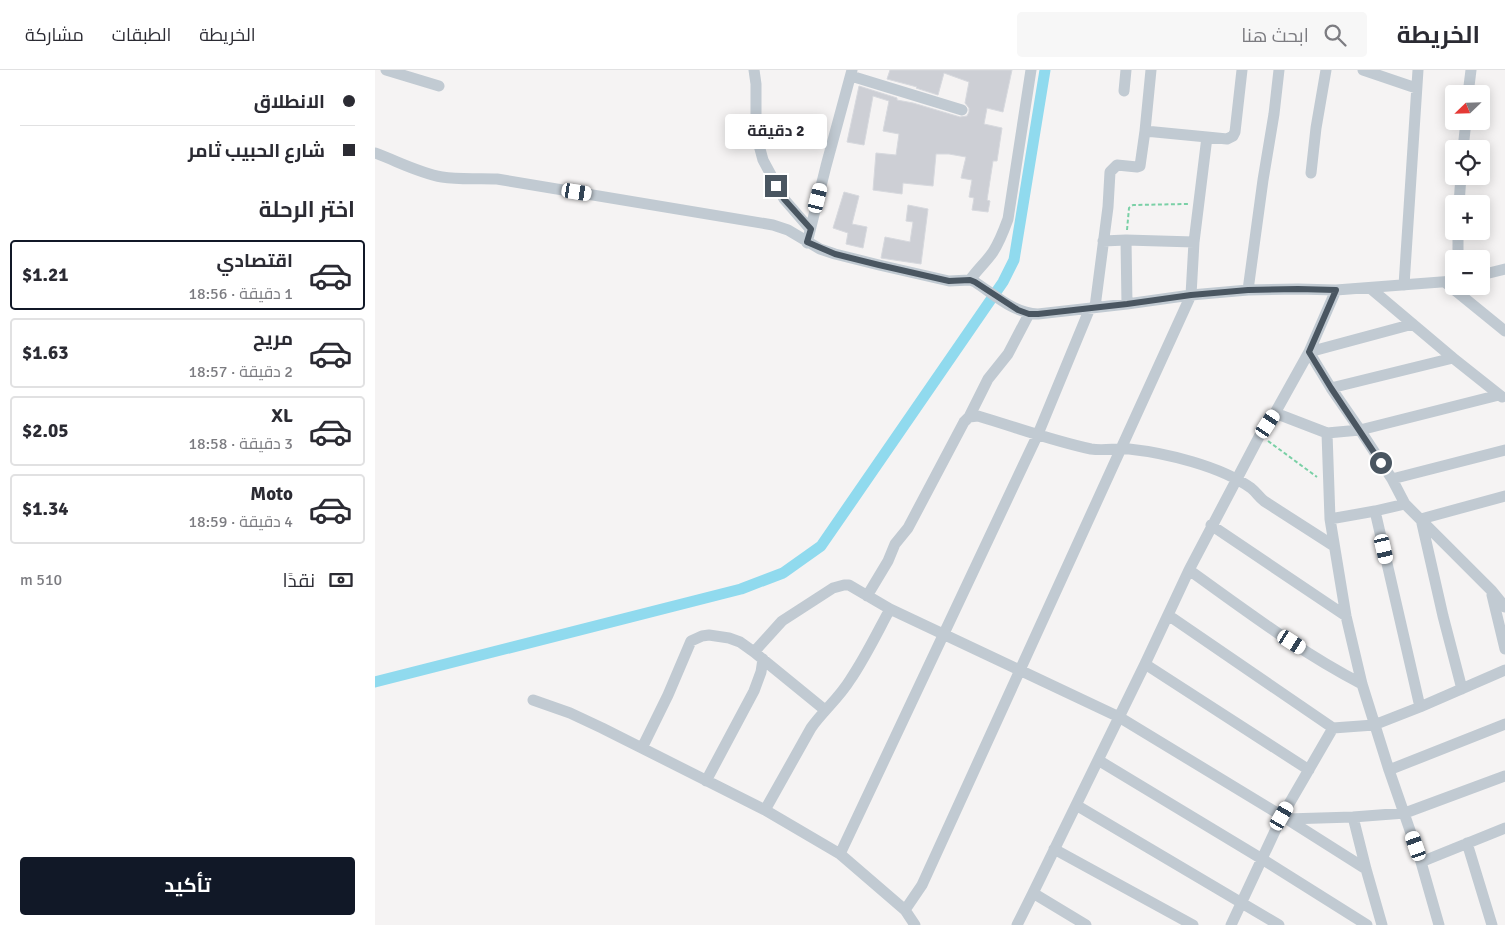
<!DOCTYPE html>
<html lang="ar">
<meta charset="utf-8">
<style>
:root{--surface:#fff;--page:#f7f7f7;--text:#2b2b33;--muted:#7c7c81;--line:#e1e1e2;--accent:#111827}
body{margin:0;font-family:Signika,Cairo,sans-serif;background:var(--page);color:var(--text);direction:rtl;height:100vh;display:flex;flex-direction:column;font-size:19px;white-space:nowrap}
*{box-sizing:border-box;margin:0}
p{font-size:16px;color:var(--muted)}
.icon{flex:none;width:28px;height:28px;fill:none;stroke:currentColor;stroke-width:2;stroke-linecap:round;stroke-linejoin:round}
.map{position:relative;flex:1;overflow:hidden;direction:ltr}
.details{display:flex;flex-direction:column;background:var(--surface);width:375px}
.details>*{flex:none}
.top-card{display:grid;align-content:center;height:110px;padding:0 20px;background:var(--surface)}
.needle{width:32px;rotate:247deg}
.fabs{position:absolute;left:1070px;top:15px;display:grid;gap:10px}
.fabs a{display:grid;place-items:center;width:45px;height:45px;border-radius:5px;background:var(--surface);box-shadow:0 2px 12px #0003;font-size:25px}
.end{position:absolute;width:22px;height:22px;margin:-11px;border:6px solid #4a5661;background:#fff;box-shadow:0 0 0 2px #fff}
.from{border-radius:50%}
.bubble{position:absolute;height:35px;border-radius:5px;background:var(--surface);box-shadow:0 2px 12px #0003;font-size:16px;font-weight:700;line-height:35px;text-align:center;direction:rtl}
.car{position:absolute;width:15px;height:30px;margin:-15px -8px;border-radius:6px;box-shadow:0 0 4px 1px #0007;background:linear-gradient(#fff 24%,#345 0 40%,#fff 0 76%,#345 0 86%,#fff 0)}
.top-card b{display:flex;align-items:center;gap:18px;height:48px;font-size:19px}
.top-card b+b{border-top:1px solid var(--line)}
.top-card i{width:12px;height:12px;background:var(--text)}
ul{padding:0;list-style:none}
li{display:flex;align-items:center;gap:15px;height:70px;margin:0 10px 8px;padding:0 10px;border:2px solid var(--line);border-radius:5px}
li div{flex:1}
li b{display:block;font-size:19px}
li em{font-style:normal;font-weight:700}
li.on{border-color:var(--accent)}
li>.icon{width:45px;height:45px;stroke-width:1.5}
h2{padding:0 20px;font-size:22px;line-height:60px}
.pay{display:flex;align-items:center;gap:12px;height:55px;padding:0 20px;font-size:19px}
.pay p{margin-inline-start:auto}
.primary-button{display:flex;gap:10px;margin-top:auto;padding:10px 20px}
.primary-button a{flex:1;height:58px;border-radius:5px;background:var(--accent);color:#fff;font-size:20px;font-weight:700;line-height:58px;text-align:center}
header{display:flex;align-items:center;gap:30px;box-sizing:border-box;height:70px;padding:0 25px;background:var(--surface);border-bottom:1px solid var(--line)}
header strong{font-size:24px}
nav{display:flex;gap:28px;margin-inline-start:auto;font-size:18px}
.search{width:350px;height:45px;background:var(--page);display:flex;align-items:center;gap:12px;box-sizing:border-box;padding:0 18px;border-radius:5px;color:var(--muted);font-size:19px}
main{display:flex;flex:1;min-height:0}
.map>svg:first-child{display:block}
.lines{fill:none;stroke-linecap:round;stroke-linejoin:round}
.canal{stroke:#90daee;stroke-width:11}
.building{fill:#cdcfd5;stroke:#d7d9de}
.path{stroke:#7ad0a6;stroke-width:2;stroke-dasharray:4 2.5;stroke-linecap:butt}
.street{stroke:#c1cad2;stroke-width:11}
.route{stroke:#4a5661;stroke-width:6}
</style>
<header>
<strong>الخريطة</strong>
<div class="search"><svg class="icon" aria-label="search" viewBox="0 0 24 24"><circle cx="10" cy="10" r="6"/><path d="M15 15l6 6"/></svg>ابحث هنا</div>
<nav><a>الخريطة</a><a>الطبقات</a><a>مشاركة</a></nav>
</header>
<main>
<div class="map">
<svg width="1130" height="855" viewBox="0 0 1130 855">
<rect width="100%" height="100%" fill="#f5f3f3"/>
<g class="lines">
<!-- canal -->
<path class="canal" d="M0,612L366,519L408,503L446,476L628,212L639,190L670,0"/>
</g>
<!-- building -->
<path class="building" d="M515,0H637L628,42L612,38L609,54L627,58L622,91H618L612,130L615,131L613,142L597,140L599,128L594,127L597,110L586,108L591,87L574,84H561L558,116L528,113L527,124L498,120L501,83L521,85L524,64L508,61L514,31L498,26L489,75L472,72L484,16L522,28V30L538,33L585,47L592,46L594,42V38L590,33L594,12L569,3L563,25L541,18L542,17L512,9Z
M469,122L484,126L477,154L492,157L488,178L471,174L473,163L458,158Z
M533,135L553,139L546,194L506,188L510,167L535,172L538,152L531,151Z"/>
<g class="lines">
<!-- path -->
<path class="path" d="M752,160L754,138L758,135L813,134
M893,371L942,407"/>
<!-- street -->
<path class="street" d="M11,0L64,16
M379,0L381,14V64L388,90L409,129L435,159
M776,0L770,61L832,67
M988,0L1041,18
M476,6L587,40
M749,21L751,0
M1093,24L1096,0
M1088,79L1091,51
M0,83C22,91 44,103 67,107C85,110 104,108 122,109L398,155L413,160L445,179L460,184L504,195L574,211L595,210L600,212C620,225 638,243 663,244L752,234L816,225L873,220L923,219L961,220L1079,211
M936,103L941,58L951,0
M1084,134L1086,106
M751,170L752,234
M728,171L751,170L819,172
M432,173L451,96L477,0
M1083,189V161
M1106,205L1130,199
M595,210C602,200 611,192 618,182C625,171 629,160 633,149L656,0
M1071,213L1130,261
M1029,215L1043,0
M995,218L1078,288L1127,327
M873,220L888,110L899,44L904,0
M720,237L733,137L735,102L742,95L762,97L765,96L770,61
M715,238L663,364L465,784L530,840L547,815L816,225L819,172L832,67L852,69L858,66L860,62L867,0
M934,282L956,318L985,360L1124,325
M934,282L1038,254
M956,318L1078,288
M900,343L952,363L985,360L1017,409L1030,434L1117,521L1130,537
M594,347L613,309L633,284L654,244
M952,363L955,449L971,546L987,614L1014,700L1046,792L1064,855
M1017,409L1130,380
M1000,441L1030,434
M955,449L1000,441L1045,637
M836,455L971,546
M814,500C870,540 925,582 987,614
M1117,525L1130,579
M492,526L513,491L520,474L533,458L589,352L594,347L603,346C640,357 678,371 716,379C729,381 741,378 754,379C791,383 845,396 876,418C881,422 884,427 889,431L959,476
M793,545L958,658L907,746L856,855
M379,582L407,551L458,518L469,515H474L515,539L744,647L912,749L978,747L1030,743L1130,706
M770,594L934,700
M1087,619L1068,546L1046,449L1130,426
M158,630L195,643L227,658L390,740L465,784
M958,658L999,655L1045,637L1130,600
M267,678L293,625L316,571L327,566L334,565L354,568L365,572L379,582L450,640
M723,690L887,789L992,855
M1014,700L1130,654
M331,711L379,621L386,602L388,589
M701,735L904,855
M390,740L436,658C448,641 464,628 475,610C490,588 502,563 515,539
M978,747L991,799L1007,855
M912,749L991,799
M1092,773L1117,855
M679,779L818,855
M1046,792L1130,758
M530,840L540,855
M642,855L658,823
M711,855L658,823L770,594L814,500L885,365L900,343L934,282L961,220"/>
</g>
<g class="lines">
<!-- route -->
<path class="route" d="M401,116L409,129L436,159L432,172L460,184L504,195L574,211L595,210L600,212L643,240L654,244H663L752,234L816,225L873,220L923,219L961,220L934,282L956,318L1006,393"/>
</g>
</svg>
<div class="fabs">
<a><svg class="needle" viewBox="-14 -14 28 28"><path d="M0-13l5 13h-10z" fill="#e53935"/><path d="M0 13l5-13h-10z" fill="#7c7c81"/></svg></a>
<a><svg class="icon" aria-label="locate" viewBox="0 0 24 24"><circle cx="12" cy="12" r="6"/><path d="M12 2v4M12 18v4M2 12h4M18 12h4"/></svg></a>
<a>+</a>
<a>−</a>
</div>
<i class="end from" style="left:1006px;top:393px"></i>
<i class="end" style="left:401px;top:116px"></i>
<div class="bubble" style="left:350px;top:44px;width:102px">2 دقيقة</div>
<i class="car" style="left:202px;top:122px;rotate:99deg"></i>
<i class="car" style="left:443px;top:128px;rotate:14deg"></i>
<i class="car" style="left:893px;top:354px;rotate:33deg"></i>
<i class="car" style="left:1009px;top:479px;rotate:167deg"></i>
<i class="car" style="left:917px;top:572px;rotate:123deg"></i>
<i class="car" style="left:907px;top:746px;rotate:30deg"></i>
<i class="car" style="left:1041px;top:776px;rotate:341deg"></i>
</div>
<section class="details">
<div class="top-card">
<b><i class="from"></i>الانطلاق</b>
<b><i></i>شارع الحبيب ثامر</b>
</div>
<h2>اختر الرحلة</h2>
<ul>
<li class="on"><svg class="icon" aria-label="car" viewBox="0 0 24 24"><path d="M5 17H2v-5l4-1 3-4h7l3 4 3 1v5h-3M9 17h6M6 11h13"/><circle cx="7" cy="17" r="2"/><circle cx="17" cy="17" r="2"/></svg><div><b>اقتصادي</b><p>1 دقيقة · 18:56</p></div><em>$1.21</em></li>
<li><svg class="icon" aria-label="car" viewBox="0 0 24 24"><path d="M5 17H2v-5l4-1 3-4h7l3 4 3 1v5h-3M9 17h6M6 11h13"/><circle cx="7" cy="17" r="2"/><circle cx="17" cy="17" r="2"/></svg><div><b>مريح</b><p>2 دقيقة · 18:57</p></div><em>$1.63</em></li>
<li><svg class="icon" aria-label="car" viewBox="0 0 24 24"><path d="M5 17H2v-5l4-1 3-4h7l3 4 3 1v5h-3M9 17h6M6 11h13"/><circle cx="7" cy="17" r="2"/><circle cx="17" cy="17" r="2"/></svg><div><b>XL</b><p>3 دقيقة · 18:58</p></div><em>$2.05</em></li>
<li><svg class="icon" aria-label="car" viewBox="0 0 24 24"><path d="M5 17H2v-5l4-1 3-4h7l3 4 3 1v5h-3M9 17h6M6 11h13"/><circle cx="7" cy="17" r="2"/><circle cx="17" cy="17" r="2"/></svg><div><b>Moto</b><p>4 دقيقة · 18:59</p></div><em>$1.34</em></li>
</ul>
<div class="pay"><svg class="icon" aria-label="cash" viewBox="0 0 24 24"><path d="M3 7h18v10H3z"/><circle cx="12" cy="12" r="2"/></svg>نقدًا<p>510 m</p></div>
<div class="primary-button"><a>تأكيد</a></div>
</section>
</main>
